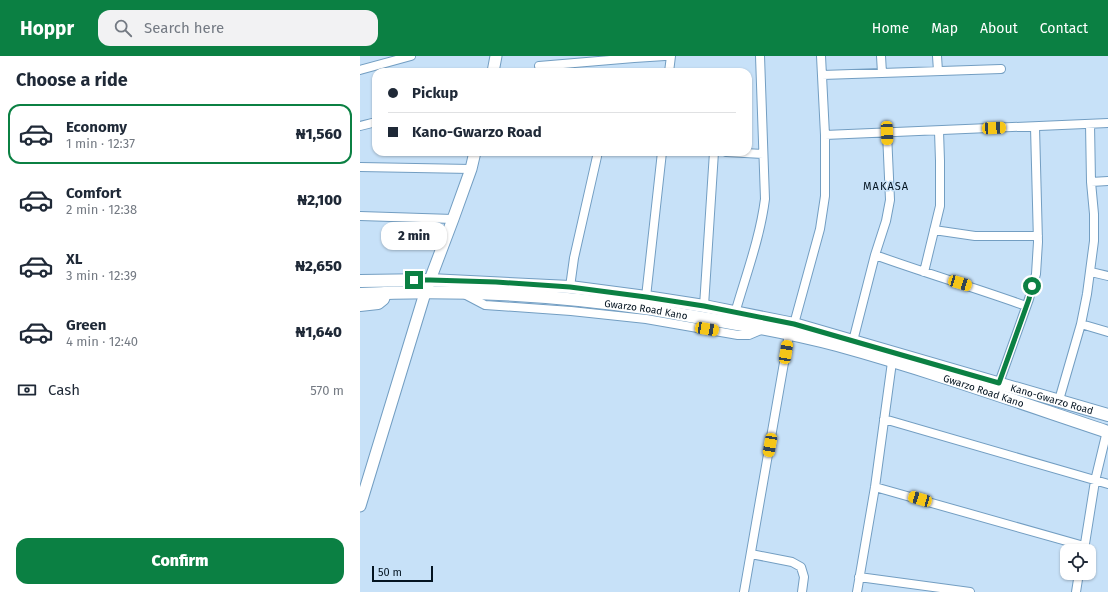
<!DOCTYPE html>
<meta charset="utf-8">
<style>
:root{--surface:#fff;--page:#f2f2f3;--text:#1f2937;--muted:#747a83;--line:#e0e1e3;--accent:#0b8043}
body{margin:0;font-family:"Fira Sans",sans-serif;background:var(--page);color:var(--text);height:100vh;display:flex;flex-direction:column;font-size:15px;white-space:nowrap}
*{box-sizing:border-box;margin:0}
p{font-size:13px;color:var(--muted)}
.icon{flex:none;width:22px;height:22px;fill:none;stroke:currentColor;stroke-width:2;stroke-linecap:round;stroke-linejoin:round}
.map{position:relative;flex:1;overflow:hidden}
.details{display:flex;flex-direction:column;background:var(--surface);width:360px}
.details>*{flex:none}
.guide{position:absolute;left:12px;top:12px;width:380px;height:88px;border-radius:12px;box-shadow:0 1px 3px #0004;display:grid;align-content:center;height:88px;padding:0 16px;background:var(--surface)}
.fabs{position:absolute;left:700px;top:488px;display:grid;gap:8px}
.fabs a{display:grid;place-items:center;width:36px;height:36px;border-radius:8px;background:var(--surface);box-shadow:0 1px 3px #0004;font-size:20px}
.scale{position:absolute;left:12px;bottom:10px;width:61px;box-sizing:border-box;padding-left:4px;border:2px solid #041421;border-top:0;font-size:11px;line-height:14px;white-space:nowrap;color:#041421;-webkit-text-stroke:3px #c7e1f8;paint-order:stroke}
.end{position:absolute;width:18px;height:18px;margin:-9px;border:5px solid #0b8043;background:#fff;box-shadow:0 0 0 2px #fff}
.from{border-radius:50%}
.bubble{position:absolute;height:28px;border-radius:12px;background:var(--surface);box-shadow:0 1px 3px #0004;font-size:13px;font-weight:800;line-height:28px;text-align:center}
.car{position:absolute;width:12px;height:24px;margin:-12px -6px;border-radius:5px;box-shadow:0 0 3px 1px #0007;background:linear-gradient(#f5c518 24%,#345 0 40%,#f5c518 0 76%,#345 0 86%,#f5c518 0)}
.guide b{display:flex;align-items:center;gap:14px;height:38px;font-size:15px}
.guide b+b{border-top:1px solid var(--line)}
.guide i{width:10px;height:10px;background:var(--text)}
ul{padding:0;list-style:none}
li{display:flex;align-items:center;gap:12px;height:60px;margin:0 8px 6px;padding:0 8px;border:2px solid transparent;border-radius:12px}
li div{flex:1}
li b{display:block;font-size:15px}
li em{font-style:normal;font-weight:800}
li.on{border-color:var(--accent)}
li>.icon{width:36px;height:36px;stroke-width:1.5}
h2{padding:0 16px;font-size:18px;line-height:48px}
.pay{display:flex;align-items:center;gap:10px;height:44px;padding:0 16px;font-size:15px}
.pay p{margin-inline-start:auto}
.button{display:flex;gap:8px;margin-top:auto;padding:8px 16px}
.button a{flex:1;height:46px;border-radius:12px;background:var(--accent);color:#fff;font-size:16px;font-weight:800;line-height:46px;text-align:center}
header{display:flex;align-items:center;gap:24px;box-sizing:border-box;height:56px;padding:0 20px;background:var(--accent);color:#fff}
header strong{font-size:19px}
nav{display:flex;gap:22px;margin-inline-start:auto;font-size:14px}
.search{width:280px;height:36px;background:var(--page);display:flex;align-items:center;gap:10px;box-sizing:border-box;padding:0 14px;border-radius:12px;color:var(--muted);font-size:15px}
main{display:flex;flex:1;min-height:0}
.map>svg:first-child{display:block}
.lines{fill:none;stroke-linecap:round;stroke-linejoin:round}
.street-casing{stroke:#739ec2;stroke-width:10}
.secondary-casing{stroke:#739ec2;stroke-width:13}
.primary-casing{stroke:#739ec2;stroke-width:14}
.street{stroke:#fff;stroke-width:8}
.secondary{stroke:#fff;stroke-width:11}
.primary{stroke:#fff;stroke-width:12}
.route{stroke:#0b8043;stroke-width:5}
.labels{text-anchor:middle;stroke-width:3;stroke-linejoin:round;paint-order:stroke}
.street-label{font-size:10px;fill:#041421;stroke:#c7e1f8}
.neighbourhood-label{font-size:11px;letter-spacing:1px;fill:#041421;stroke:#c7e1f8}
</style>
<header>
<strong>Hoppr</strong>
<div class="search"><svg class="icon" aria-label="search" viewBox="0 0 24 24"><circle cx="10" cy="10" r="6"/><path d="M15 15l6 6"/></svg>Search here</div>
<nav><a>Home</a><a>Map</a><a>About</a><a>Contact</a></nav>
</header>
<main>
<section class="details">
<h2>Choose a ride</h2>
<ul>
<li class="on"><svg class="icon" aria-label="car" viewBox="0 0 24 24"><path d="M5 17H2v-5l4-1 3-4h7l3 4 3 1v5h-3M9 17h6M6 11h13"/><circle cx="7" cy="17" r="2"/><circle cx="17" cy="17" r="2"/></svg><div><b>Economy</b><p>1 min · 12:37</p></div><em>₦1,560</em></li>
<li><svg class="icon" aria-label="car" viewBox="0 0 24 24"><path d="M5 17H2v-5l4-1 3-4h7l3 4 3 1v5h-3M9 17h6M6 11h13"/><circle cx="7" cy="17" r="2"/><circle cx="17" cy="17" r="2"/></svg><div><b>Comfort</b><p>2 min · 12:38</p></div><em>₦2,100</em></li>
<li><svg class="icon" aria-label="car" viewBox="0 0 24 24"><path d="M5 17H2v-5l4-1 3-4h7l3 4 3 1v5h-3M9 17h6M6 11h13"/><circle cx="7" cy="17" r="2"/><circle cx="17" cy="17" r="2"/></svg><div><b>XL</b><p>3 min · 12:39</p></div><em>₦2,650</em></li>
<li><svg class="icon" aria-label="car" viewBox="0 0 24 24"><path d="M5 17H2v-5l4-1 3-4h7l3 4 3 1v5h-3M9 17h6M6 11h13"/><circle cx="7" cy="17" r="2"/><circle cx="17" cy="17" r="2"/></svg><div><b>Green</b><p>4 min · 12:40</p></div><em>₦1,640</em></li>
</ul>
<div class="pay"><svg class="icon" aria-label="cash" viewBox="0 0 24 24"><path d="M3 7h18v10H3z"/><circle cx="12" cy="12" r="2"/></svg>Cash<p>570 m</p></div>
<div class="button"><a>Confirm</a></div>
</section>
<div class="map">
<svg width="748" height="536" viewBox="0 0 748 536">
<rect width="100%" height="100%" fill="#c7e1f8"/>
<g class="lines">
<!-- street casing -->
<g class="street-casing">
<path id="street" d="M521,0L522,17
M577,0L578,15
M179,10L274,2L305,0
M0,14L51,0
M309,16L311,0
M462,19L641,13
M0,70L16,66
M465,79L748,67
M366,96L403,98
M0,111L111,113
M731,126L748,125
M0,160L93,163
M574,174L615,180H678
M515,199C565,217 616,232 666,250
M564,216L580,150V105L579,75
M731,216L748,220
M210,231L214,202L238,96
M106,239L125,249L211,255L286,263L378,279H389L403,273
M286,241L302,96
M344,250L354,96
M375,257C386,219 400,182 405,143L400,0
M434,268L460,173L465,140V79L461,0
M721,268L748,276
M493,285L515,199L526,165L530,144L527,77
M639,327L669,243L676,218L678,186L675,71
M699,344L721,268L727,238L734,185V158L731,126L730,68
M524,363L748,428
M515,431L724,490
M724,494L735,425L747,375
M391,498L432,506L441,511L444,521L442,536
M499,521L610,536
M384,536L429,278
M497,536L515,431L532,306
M716,536L719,517"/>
</g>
<!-- secondary casing -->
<g class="secondary-casing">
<path id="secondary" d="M133,16L136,0
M0,450L65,237L93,163L111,113L115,96"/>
</g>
<!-- primary casing -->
<g class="primary-casing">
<g id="primary">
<path id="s1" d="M0,225L70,224L210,231L286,241L344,250L434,268L748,359"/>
<path id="s2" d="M0,238C97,233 195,239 292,253C304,255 317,258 330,260C379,268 428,276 477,289C568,314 658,346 748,376"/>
<path d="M0,249L18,247L23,243L25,237"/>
</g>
</g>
<!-- street -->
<use href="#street" class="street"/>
<!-- secondary -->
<use href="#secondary" class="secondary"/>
<!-- primary -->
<use href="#primary" class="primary"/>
</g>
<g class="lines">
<!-- route -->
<path class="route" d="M54,224H70L136,226L210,231L286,241L344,250L434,268L639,327L669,243L672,230"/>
</g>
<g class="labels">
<!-- street labels -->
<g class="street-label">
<text dy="4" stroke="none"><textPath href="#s2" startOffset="287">Gwarzo Road Kano</textPath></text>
<text dy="4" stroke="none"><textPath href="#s2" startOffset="635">Gwarzo Road Kano</textPath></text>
<text dy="4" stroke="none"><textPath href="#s1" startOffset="706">Kano-Gwarzo Road</textPath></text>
</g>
<!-- neighbourhood labels -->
<g class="neighbourhood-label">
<text x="526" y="134">MAKASA</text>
</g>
</g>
</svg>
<div class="fabs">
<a><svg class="icon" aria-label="locate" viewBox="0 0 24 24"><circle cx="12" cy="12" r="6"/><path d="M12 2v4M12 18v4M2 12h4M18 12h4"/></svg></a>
</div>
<div class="scale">50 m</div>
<i class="end from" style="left:672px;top:230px"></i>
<i class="end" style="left:54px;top:224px"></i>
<div class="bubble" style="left:21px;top:166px;width:66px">2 min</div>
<i class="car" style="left:634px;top:72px;rotate:87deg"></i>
<i class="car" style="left:527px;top:77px;rotate:178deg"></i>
<i class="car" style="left:600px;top:227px;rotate:107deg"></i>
<i class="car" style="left:347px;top:273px;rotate:100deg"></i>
<i class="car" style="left:426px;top:296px;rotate:9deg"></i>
<i class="car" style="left:410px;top:389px;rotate:190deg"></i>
<i class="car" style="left:560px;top:443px;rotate:286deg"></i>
<div class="guide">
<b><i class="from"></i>Pickup</b>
<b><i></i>Kano-Gwarzo Road</b>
</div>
</div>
</main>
